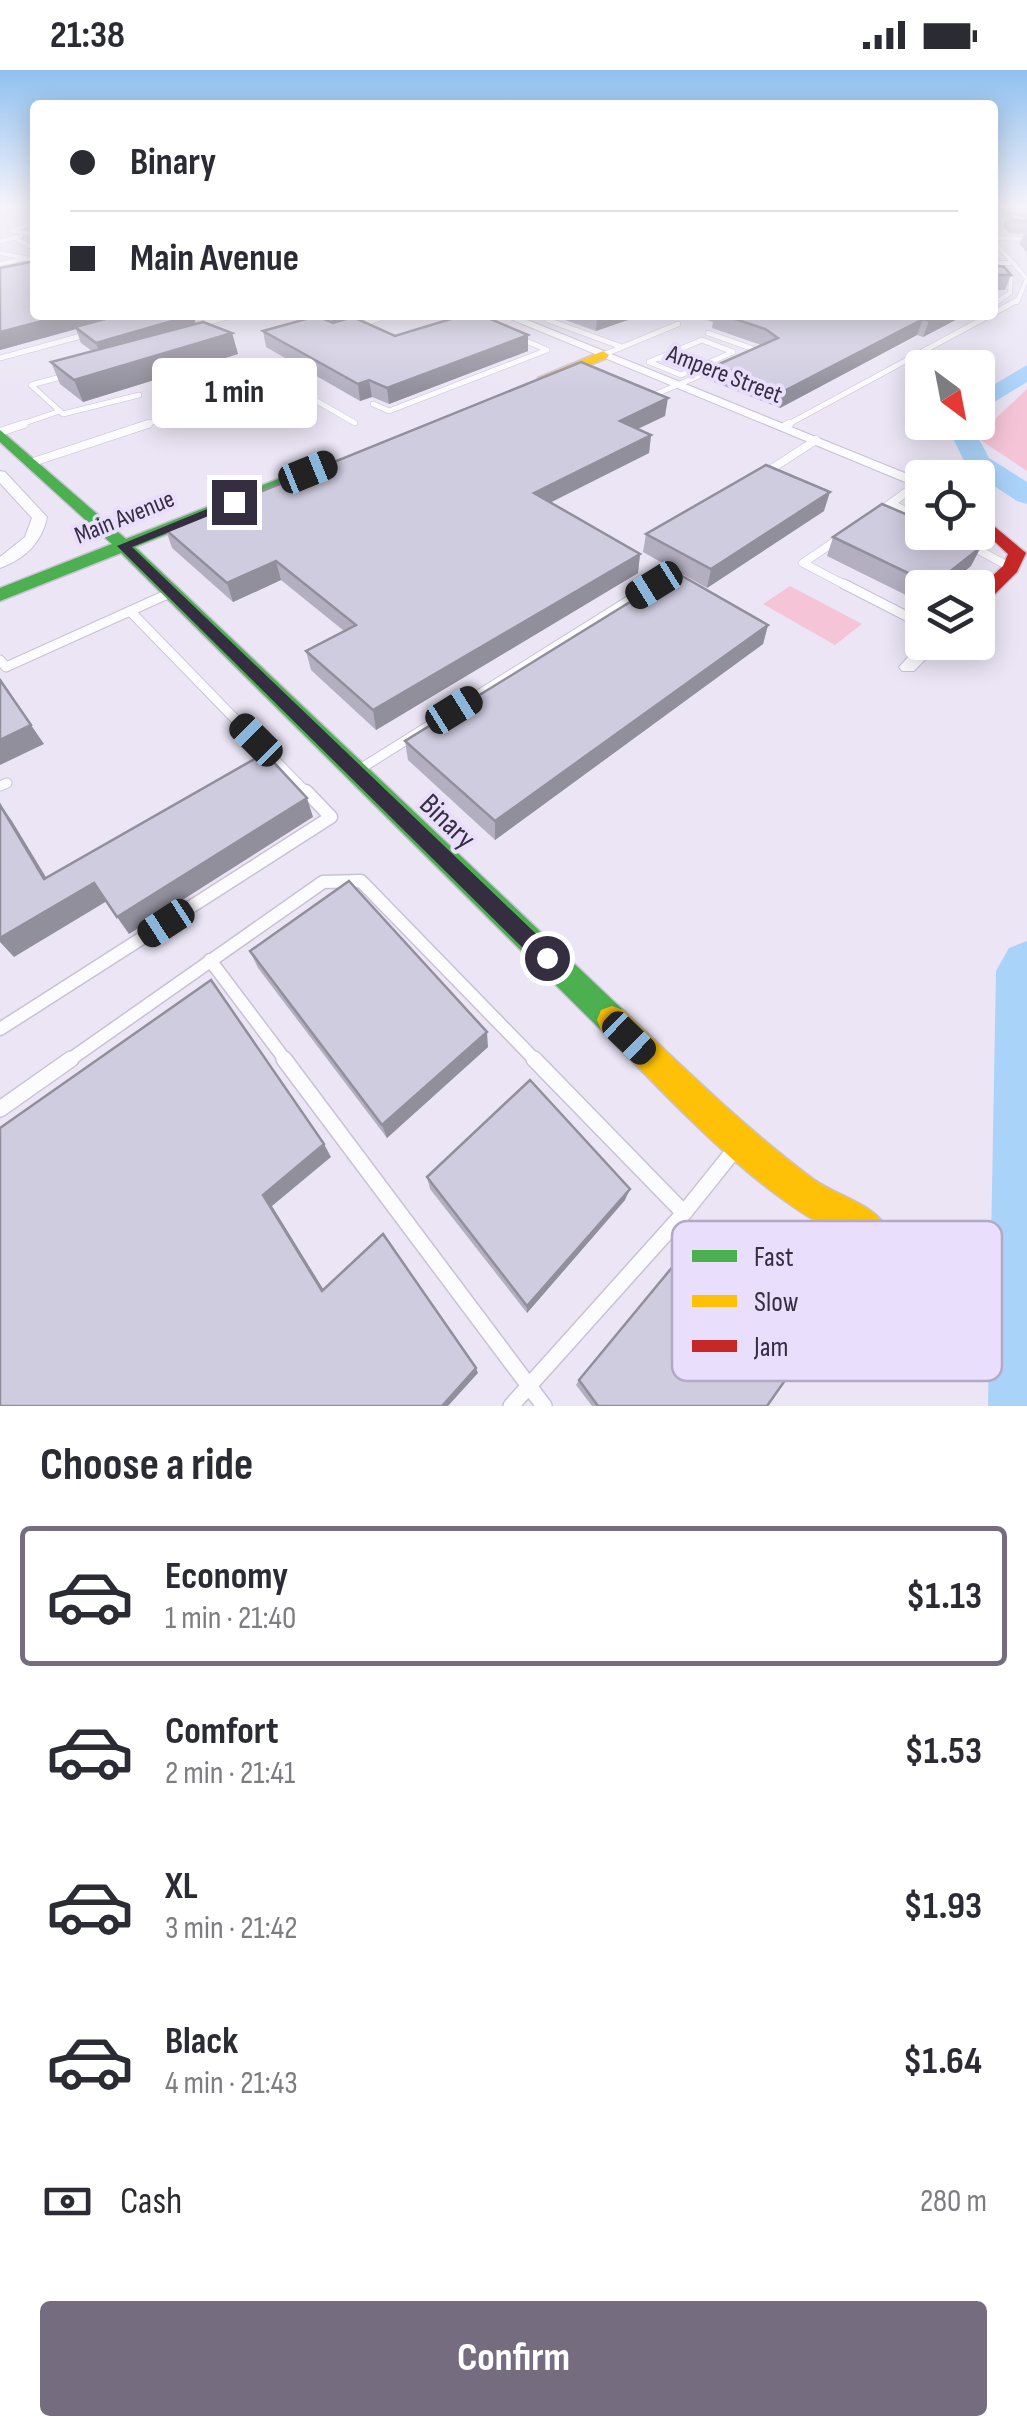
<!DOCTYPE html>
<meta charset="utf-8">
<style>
:root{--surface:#fff;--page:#f2f2f3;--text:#2b2b33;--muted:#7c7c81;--line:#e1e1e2;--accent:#756d7f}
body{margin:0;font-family:"Sofia Sans Condensed",sans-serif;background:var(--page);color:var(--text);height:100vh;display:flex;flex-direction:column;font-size:38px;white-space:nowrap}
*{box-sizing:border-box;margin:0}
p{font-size:32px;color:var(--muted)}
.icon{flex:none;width:55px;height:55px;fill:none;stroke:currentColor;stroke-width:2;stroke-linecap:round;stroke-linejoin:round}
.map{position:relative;height:1336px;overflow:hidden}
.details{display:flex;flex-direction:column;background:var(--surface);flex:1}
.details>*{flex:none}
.guide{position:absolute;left:30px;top:30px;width:968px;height:220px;border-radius:10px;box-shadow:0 5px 25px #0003;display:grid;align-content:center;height:220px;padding:0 40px;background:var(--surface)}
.needle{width:65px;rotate:148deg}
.controls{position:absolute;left:905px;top:280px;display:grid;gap:20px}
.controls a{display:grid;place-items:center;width:90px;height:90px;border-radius:10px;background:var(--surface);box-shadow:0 5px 25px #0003;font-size:50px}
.end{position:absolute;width:45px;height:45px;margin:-22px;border:12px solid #352d40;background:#fff;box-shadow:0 0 0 5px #fff}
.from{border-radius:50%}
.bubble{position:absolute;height:70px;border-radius:10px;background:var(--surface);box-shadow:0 5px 25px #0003;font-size:32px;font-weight:700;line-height:70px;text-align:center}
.car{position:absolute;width:30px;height:60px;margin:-30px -15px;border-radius:12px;box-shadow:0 0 8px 2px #0007;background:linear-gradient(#222 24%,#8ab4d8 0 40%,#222 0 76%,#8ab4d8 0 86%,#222 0)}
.guide b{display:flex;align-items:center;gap:35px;height:95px;font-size:38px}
.guide b+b{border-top:2px solid var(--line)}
.guide i{width:25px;height:25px;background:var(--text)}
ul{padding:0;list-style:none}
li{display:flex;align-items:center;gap:30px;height:140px;margin:0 20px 15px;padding:0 20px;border:5px solid transparent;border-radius:10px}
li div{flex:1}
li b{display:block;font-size:38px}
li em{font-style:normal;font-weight:700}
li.current{border-color:var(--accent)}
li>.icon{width:90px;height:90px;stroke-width:1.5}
h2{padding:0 40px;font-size:45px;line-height:120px}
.pay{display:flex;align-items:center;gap:25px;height:110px;padding:0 40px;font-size:38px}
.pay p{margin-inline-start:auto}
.action{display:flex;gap:20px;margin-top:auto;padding:20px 40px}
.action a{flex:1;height:115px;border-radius:10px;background:var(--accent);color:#fff;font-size:40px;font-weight:700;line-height:115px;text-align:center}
.status{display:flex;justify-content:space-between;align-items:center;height:70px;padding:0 50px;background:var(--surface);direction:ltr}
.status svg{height:28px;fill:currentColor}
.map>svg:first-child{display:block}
.green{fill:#f5c4d7}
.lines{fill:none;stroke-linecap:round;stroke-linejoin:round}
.river{fill:#aad3fa;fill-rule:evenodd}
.lane-far5-casing{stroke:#c9c2d3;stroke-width:5}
.lane-far4-casing{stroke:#c9c2d3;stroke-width:6}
.lane-far3-casing{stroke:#c9c2d3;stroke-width:9}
.lane-far2-casing{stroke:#c9c2d3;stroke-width:11}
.lane-far1-casing{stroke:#c9c2d3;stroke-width:15}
.lane-casing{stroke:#c9c2d3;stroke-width:18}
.street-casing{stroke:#c9c2d3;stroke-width:2}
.fast-casing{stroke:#c9c2d3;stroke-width:3}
.slow-casing{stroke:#c9c2d3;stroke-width:3}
.jam-casing{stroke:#c9c2d3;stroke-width:3}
.lane-far5{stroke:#fcfbfe;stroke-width:4}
.lane-far4{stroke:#fcfbfe;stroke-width:5}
.lane-far3{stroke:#fcfbfe;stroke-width:8}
.lane-far2{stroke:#fcfbfe;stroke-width:9}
.lane-far1{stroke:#fcfbfe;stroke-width:12}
.lane{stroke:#fcfbfe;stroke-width:15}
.street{fill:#fcfbfe;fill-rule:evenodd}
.fast{fill:#4caf50;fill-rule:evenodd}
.slow{fill:#ffc107;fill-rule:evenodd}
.jam{fill:#c62828;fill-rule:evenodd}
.wall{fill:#b3afc1}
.shaded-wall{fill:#928f9d}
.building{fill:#d0cce0;stroke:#928f9d;stroke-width:2.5}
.route{fill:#352d40}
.labels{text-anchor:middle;stroke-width:8;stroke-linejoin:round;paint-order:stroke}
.far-street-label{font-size:25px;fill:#352d40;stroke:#e9defc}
.street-label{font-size:30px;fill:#352d40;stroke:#e9defc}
.key{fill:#e9defc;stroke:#b3a9c4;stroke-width:2.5}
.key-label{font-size:28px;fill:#352d40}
</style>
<div class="status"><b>21:38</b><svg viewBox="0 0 49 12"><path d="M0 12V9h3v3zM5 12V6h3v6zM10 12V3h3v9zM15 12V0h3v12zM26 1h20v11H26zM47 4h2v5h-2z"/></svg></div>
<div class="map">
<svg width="1027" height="1336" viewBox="0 0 1027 1336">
<rect width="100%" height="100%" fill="#ebe5f5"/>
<!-- green -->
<path class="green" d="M1027,319V401L976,367Z
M790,516L862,554L835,575L763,534Z"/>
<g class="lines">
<!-- river -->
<path class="river" d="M992,136L1027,142V152L992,146Z
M1027,295V312L978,342V324Z
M945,352H970L989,388L1027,412V434L1017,431L968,399Z
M1027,871V1336H988L996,901L1009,878Z"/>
<!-- lane-far5 casing -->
<g class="lane-far5-casing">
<path id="lane-far5" d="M0,138L25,135
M35,152L12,161L35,164
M15,168L35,179
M992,168L1027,169
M992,169L1027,209L1017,232
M0,171L21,166
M0,183L25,188
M0,194L26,188L35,194
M992,201H1000L999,193H1014
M996,232L1010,223L1011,207"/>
</g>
<!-- lane-far4 casing -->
<g class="lane-far4-casing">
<path id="lane-far4" d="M992,235L1000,230
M299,245L318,254
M548,250L622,277
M197,255L235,245
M353,257L390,245
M708,263L759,281L754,283
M702,270L733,282L681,305L649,292Z
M603,285L678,254
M0,288L92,263
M658,288L693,301
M68,305L31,315L63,344L139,325
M649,327L725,295
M373,334L389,341L547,280L517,267
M16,356L60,341
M141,356L280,310L355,353
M785,356L1018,230"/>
</g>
<!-- lane-far3 casing -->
<g class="lane-far3-casing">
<path id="lane-far3" d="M785,356L789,354
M0,362L24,354
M30,393L148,354
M762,405L816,370
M892,434L922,450
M879,442L919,413
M945,462L1010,497
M840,468L803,493L849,517"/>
</g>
<!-- lane-far2 casing -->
<g class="lane-far2-casing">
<path id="lane-far2" d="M844,514L922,554
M130,541L308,724
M0,590L6,597L170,523
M360,699L654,515
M0,716L7,713"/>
</g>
<!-- lane-far1 casing -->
<g class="lane-far1-casing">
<path id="lane-far1" d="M210,890L286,991
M0,959L331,747L306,721
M68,991L323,812L361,811L536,991"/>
</g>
<!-- lane casing -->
<g class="lane-casing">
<path id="lane" d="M284,989L544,1336
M534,989L684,1143
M0,1039L71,989
M511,1336L684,1143L732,1083"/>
</g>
<!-- street casing -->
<g class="street-casing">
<path id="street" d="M501,245H515L922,410V419Z
M0,401L5,402L47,447C42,473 24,489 0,498V487L25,467L32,448L0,413Z
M922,572H942L914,601H902L899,597Z"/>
</g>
<!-- fast casing -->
<g class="fast-casing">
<path id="fast" d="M0,360L126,469L321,392H331V398L135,477L623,940L627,950L623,960L612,964L601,960L121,483L0,531V518L112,474L0,372Z"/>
</g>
<!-- slow casing -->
<g class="slow-casing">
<path id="slow" d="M603,281L609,285L607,288L550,311L538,308Z
M612,936L623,940C685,999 745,1058 813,1109C836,1126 877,1134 888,1161L883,1174L870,1179C762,1134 683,1041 601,960L597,950L601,940Z"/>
</g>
<!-- jam casing -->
<g class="jam-casing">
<path id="jam" d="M978,443L1026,483L1017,502L985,534L978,536V520L1003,496L1008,484L978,456Z"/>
</g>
<!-- lane-far5 -->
<use href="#lane-far5" class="lane-far5"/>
<!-- lane-far4 -->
<use href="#lane-far4" class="lane-far4"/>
<!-- lane-far3 -->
<use href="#lane-far3" class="lane-far3"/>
<!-- lane-far2 -->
<use href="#lane-far2" class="lane-far2"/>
<!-- lane-far1 -->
<use href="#lane-far1" class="lane-far1"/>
<!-- lane -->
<use href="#lane" class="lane"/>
<!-- street -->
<use href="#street" class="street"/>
<!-- fast -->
<use href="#fast" class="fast"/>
<!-- slow -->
<use href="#slow" class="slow"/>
<!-- jam -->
<use href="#jam" class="jam"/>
</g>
<!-- wall -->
<path class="wall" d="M1008,143L1027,146V182L1019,174L1024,164L1009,163L1003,156Z
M992,184L993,195L1011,205L1005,220H992Z
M0,198L35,245H209L194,248L196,254L232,263L238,284L83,332L60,314L51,292L92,281L81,273L76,259L0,280Z
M314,245H366L355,248L395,266L528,265V281L389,334L372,327L360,331L266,277L263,261L317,246Z
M551,245H642L596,261Z
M692,245H965L923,267L917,265L780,338L714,312L717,295L761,275L712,258L713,252Z
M665,346L638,359L651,365L649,383L550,433L640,484L638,503L376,660L311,600L306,581L344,561L281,510L233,532L172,478L166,460Z
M824,441L707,518L643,482L646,464Z
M833,467L971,496L944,518H922V533L827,486Z
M768,555L763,574L495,770L408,690L405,671Z
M250,881L488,977L387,1068L258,898Z
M427,1107L625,1130L527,1243L430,1119Z
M579,1310L767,1336H592L576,1315Z"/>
<!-- shaded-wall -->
<path class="shaded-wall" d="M65,245H130L75,257L76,259L0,280V262Z
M193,245H209L194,248L198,261L102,289L96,273Z
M331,245H366L333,254Z
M597,245H642L596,261Z
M941,245H965L923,267L929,251Z
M923,249L917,265L780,338L784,321Z
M232,263L238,284L83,332L74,310Z
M528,265V281L389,334L387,318Z
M369,310L372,327L360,331L358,314Z
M668,328L665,346L618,368L620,351Z
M651,365L649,383L533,441L534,423Z
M830,422L824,441L707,518L711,499Z
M981,477L971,496L944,518H932L933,515Z
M640,484L638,503L376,660L373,640Z
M276,491L281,510L233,532L227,513Z
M768,555L763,574L495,770V751Z
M31,655L44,674L0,695V670Z
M307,728L313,747L129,864L117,847Z
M0,734L12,751L58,827L44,809Z
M94,813L107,831L14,887L0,872V868Z
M487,962L488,977L387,1068L382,1055Z
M324,1074L331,1087L272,1136L330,1230L322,1221L263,1125Z
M630,1119L625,1130L527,1243V1236Z
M476,1298L478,1303L448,1336H442Z"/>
<!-- building -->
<path class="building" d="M1008,143L1027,146V151L1014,150Z
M992,184L993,195L1004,197L1011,205H992Z
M35,187V245H65L0,262V198L30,192Z
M120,245H193L96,273L75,257Z
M464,245H481L528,265L387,318L369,310L358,314L263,261L317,246L333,253L353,247L395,266Z
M723,245H941L929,251L923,249L784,321L717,295L778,268L765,259Z
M203,252L232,263L74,310L51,292Z
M581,292L668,328L620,351L651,365L534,423L640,484L373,640L306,581L356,555L276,491L227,513L166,460Z
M766,395L830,422L711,499L646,464Z
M882,434L922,451V462H948L981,477L933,515L833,467Z
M677,503L768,555L495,751L405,671Z
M0,610L31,655L0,670Z
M265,683L307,728L117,847L94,813L0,868V735L44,809Z
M349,811L487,962L382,1055L250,881Z
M211,910L324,1074L263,1125L322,1221L383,1164L476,1298L442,1336H0V1058Z
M530,1010L630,1119L527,1236L427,1107Z
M693,1172L800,1289L767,1336H598L579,1310Z"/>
<!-- sky -->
<linearGradient id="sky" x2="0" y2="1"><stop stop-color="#8fc0ef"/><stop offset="0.42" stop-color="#f6f3fa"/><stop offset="1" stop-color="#f6f3fa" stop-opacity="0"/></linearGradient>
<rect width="1027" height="322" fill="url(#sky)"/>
<!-- route -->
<path class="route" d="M234,428L238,434L132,477L554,881V895H540L117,476Z"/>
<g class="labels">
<!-- far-street labels -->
<g class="far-street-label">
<text transform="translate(725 303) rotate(21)" y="9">Ampere Street</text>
<text transform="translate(124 446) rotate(-22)" y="9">Main Avenue</text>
</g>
<!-- street labels -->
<g class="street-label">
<text transform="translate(448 751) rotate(44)" y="10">Binary</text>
</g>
</g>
<!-- legend -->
<rect x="672" y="1151" width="330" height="160" rx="15" class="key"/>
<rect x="692" y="1180" width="45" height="12" fill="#4caf50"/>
<rect x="692" y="1225" width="45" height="12" fill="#ffc107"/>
<rect x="692" y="1270" width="45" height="12" fill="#c62828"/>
<g class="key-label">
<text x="754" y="1196">Fast</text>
<text x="754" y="1241">Slow</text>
<text x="754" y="1286">Jam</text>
</g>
</svg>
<div class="controls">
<a><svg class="needle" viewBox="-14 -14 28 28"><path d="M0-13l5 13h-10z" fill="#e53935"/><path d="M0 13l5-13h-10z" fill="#7c7c81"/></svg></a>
<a><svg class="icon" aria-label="locate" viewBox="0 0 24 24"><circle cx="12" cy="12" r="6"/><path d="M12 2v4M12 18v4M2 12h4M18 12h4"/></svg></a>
<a><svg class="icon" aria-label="layers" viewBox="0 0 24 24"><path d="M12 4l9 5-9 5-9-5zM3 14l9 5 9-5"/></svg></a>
</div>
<i class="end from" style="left:547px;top:888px"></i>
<i class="end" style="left:234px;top:432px"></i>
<div class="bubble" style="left:152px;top:288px;width:165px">1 min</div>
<i class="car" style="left:308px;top:402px;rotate:68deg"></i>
<i class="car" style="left:654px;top:515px;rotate:238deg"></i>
<i class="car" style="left:454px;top:640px;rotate:58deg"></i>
<i class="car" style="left:256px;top:670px;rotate:315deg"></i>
<i class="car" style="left:166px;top:853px;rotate:237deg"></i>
<i class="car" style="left:629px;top:968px;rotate:134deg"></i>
<div class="guide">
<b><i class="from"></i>Binary</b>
<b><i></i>Main Avenue</b>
</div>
</div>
<section class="details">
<h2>Choose a ride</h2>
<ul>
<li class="current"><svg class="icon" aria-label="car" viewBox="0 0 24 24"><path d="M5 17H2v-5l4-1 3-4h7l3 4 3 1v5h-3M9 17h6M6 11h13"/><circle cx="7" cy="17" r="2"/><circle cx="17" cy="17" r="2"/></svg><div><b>Economy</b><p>1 min · 21:40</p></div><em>$1.13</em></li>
<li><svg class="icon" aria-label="car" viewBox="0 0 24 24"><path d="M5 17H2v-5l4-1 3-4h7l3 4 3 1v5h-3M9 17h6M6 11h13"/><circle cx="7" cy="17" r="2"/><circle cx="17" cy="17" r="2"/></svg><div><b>Comfort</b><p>2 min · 21:41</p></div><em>$1.53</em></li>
<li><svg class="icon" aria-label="car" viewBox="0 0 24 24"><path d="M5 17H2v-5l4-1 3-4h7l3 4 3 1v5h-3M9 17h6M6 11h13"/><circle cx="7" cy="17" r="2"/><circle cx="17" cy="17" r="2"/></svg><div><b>XL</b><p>3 min · 21:42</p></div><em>$1.93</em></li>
<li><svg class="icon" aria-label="car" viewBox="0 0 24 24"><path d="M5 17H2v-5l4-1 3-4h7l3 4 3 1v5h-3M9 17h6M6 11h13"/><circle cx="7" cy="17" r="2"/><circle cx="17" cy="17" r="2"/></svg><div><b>Black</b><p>4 min · 21:43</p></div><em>$1.64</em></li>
</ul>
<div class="pay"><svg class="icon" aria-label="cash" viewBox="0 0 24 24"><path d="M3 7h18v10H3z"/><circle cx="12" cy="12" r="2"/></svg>Cash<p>280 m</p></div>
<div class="action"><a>Confirm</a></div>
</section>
